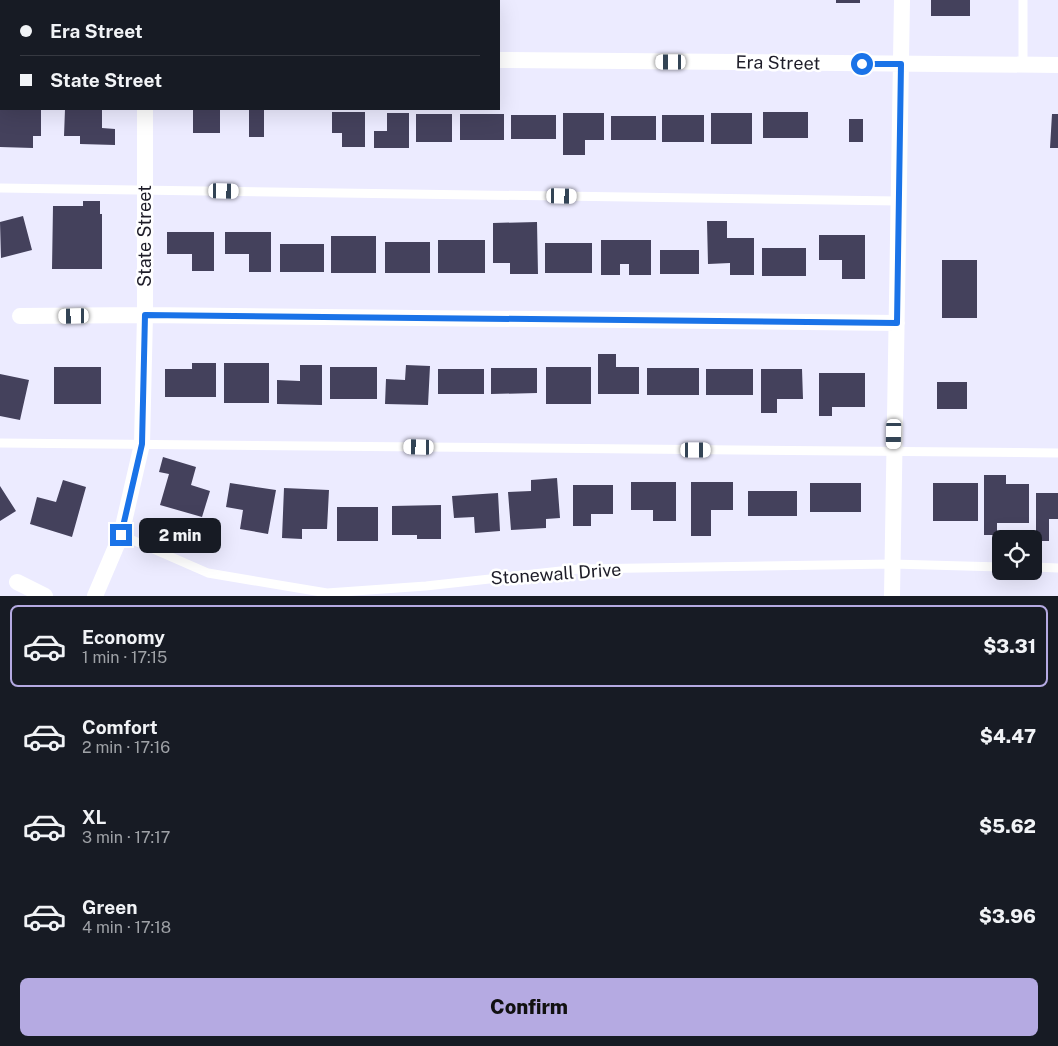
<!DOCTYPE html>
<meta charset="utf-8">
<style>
:root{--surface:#171b24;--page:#20242c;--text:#f1f3f6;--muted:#9ea1a6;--line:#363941;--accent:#b5aae2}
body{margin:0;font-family:"Public Sans",sans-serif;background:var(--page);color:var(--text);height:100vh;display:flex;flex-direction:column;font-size:19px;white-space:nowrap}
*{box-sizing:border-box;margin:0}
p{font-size:16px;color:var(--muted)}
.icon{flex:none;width:28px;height:28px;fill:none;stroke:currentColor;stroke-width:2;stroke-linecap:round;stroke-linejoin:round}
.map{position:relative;height:596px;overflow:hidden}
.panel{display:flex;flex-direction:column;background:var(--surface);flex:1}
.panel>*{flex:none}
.guide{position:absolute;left:0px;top:0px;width:500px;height:110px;box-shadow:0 5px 20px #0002;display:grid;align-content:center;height:110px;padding:0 20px;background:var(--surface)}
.buttons{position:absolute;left:992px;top:530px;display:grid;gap:10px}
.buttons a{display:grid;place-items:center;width:50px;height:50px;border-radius:8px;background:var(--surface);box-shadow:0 5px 20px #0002;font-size:25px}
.end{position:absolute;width:22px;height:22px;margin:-11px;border:6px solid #1a73e8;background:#fff;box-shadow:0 0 0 2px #fff}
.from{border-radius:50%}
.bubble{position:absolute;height:35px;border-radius:8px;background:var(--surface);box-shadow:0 5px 20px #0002;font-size:16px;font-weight:800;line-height:35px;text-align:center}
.car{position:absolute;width:15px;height:30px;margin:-15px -8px;border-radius:6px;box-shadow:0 0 4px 1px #0007;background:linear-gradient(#fff 24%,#345 0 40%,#fff 0 76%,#345 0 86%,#fff 0)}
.guide b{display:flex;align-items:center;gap:18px;height:48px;font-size:19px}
.guide b+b{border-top:1px solid var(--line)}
.guide i{width:12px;height:12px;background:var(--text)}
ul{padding:9px 0 0;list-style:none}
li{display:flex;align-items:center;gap:15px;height:82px;margin:0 10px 8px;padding:0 10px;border:2px solid transparent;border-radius:8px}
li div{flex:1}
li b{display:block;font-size:19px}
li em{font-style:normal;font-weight:800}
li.selected{border-color:var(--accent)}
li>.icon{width:45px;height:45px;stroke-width:1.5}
.action{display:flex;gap:10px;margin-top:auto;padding:10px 20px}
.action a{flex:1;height:58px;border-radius:8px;background:var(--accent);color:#111;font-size:20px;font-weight:800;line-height:58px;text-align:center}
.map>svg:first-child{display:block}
.building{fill:#44415c}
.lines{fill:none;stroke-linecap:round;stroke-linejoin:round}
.lane{stroke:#fff;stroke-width:9}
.street{stroke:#fff;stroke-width:16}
.route{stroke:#1a73e8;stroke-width:6}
.labels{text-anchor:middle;stroke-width:5;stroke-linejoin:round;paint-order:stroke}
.street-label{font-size:18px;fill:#1d1c28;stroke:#fff}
</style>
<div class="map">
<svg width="1058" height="596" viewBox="0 0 1058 596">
<rect width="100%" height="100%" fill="#ecebff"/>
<!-- building -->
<path class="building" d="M836,0H860V3H836Z
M931,0H970V16H931Z
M0,109H41V136H33V148L0,147Z
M65,109H102V128L115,129V145L80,144V136H64Z
M249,109H264V137H249Z
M193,110H220V133H193Z
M332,112H365V147H342V133H332Z
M763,112H808V138H763Z
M387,113H409V148H374V131H387Z
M563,113H604V140H585V155H563Z
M711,113H752V144H711Z
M416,114H452V142H416Z
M460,114H504V140H460Z
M1052,114H1058V148H1050Z
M511,115H556V139H511Z
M662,115H704V142H662Z
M611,116H656V140H611Z
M849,119H863V142H849Z
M83,201H100V214H102V269H52L53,206H83Z
M23,216L32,250L1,258L0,222Z
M707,221H727V238H754V275H730V263L708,264Z
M537,222L538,274H510V263H493V223Z
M167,232H214V271H192V254H167Z
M225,232H271V272H249V254H225Z
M819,235H865V279H842V260H819Z
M331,236H376V273H331Z
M438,240H485V273H438Z
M601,240H651V275H629V264H620V275H601Z
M385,242H430V273H385Z
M545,243H592V273H545Z
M280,244H324V272H280Z
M762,248H806V276H762Z
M660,250H699V274H660Z
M942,260H977V318H942Z
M598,354H616V367H639V394H598Z
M192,363H216V397H165V369H192Z
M224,363H269V403H224Z
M300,365H322V405L277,404V380L300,381Z
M406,365L430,366L428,405L385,404L386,379L405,380Z
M54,367H101V404H54Z
M330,367H377V399H330Z
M546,367H591V404H546Z
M491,368H537V393L491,394Z
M647,368H699V395H647Z
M438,369H484V394H438Z
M706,369H753V395H706Z
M761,369H802L803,399H777V413H761Z
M819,373H865V407H832V416H819Z
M0,374L29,380L20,420L0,416Z
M937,382H967V409H937Z
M163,457L196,467L191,485L210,491L202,517L160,505L169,474L159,472Z
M984,475H1006V484H1029V523H997V535H984Z
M557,478L560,518L546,519V528L511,530L508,492L531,491V480Z
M63,480L86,487L72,537L30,524L37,497L56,502Z
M631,482H676V521H653V510H631Z
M691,482H733V510H711V536H691Z
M230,483L276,490L268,534L240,529L243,510L226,507Z
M810,483H861V512H810Z
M933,483H978V521H933Z
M573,485H613V514H591V526H573Z
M0,486L16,511L0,521Z
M284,488L329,490L327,529H302V539L282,538Z
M748,491H797V516H748Z
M498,493L500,531L475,533L474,517L454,518L452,496Z
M1036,493H1058V519H1049V541H1036Z
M441,505V539H417V535H392V506Z
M337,507H378V541H337Z"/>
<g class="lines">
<!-- lane -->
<path class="lane" d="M269,0V1
M1023,65V0
M0,188L898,201
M0,443L1058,453
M121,535L208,573L327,593L426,586L579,569L892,564L1001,567
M1034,567L1058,568"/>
<!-- street -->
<path class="street" d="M146,1V0
M387,1V0
M499,60L1058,65
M0,62H1
M20,316L145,315L897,323
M17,582L45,596
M95,596L121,535L142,444L145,315V109
M892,596L902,0"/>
</g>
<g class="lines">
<!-- route -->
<path class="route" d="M121,535L142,444L145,315L897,323L901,64H862"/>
</g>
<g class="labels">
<!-- street labels -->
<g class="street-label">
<text transform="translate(778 63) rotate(1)" y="6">Era Street</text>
<text transform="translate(145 236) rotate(-90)" y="6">State Street</text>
<text transform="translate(556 574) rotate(-4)" y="6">Stonewall Drive</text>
</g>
</g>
</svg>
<div class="buttons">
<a><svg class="icon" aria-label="locate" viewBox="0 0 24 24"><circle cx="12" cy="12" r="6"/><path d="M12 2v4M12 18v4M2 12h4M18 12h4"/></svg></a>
</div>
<i class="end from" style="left:862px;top:64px"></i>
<i class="end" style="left:121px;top:535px"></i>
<div class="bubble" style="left:139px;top:518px;width:82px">2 min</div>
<i class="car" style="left:671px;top:62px;rotate:270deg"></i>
<i class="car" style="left:224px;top:191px;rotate:91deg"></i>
<i class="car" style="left:562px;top:196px;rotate:91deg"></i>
<i class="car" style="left:74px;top:316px;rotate:269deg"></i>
<i class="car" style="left:894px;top:434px;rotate:181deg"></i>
<i class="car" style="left:419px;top:447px;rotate:271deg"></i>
<i class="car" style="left:696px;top:450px;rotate:90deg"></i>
<div class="guide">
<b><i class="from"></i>Era Street</b>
<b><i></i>State Street</b>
</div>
</div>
<section class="panel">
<ul>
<li class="selected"><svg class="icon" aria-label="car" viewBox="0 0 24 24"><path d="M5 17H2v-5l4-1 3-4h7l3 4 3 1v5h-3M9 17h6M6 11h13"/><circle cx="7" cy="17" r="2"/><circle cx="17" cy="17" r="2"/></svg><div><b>Economy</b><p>1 min · 17:15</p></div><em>$3.31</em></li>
<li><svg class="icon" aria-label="car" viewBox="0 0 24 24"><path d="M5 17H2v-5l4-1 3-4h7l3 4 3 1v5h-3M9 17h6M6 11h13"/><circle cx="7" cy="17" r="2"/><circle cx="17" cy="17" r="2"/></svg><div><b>Comfort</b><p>2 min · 17:16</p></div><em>$4.47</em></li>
<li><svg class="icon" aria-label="car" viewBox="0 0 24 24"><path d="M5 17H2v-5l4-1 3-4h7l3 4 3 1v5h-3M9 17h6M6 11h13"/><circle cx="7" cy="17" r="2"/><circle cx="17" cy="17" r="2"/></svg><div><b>XL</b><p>3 min · 17:17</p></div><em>$5.62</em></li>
<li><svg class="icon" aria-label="car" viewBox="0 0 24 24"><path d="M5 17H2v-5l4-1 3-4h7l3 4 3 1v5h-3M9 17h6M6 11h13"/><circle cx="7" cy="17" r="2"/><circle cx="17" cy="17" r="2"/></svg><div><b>Green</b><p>4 min · 17:18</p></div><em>$3.96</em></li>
</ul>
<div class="action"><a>Confirm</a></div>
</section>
